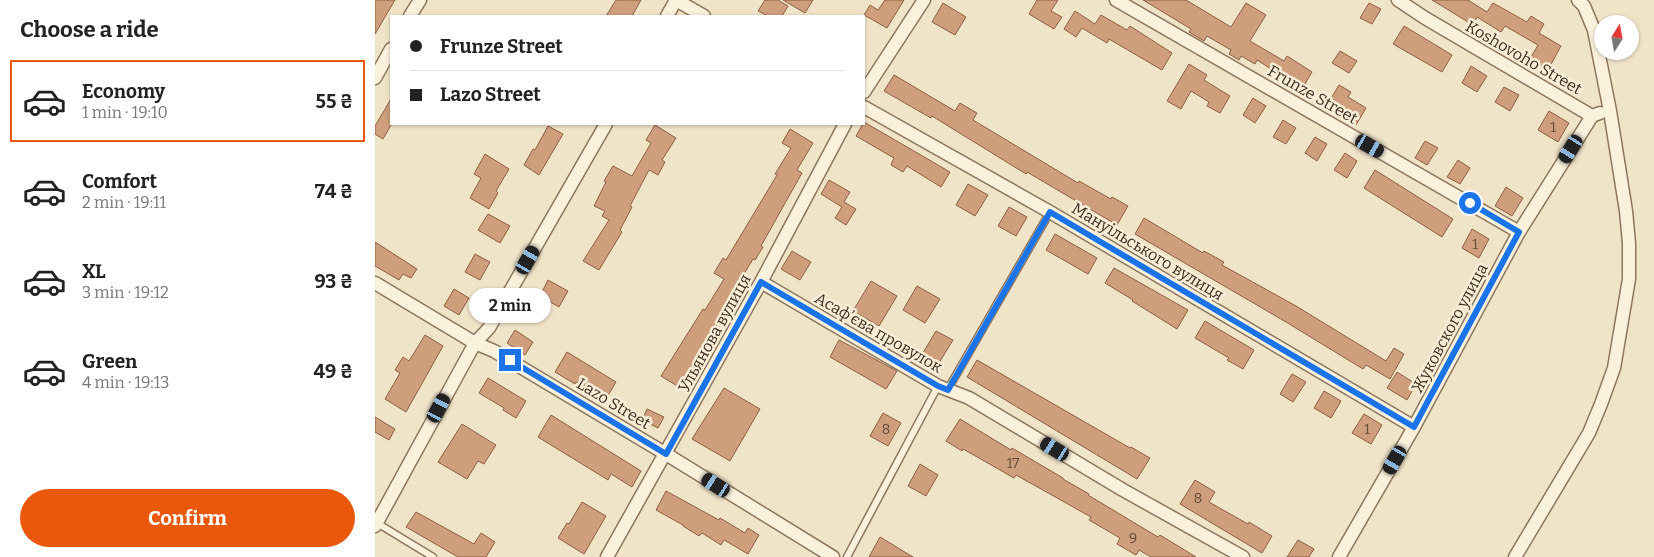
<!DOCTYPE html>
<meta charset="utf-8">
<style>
:root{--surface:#fff;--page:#f2f2f2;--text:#222;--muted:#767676;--line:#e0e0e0;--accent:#ea580c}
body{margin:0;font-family:Bitter,serif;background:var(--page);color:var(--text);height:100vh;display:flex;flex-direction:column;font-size:19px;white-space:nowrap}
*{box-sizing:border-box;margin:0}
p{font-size:16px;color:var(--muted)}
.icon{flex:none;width:28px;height:28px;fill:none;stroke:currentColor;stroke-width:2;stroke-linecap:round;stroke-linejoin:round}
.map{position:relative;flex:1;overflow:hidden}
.side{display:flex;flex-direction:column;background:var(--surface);width:375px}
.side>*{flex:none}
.top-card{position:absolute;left:15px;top:15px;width:475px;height:110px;border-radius:0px;box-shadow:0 1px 4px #0004;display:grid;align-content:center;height:110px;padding:0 20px;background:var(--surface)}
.needle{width:32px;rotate:11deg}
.controls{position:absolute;left:1219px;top:15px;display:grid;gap:10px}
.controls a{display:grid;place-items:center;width:45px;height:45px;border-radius:50%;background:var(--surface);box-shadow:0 1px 4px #0004;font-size:25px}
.end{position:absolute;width:22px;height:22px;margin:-11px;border:6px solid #1a73e8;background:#fff;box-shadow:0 0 0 2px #fff}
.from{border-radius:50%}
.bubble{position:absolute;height:35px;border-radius:18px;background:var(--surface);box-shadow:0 1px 4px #0004;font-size:16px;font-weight:700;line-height:35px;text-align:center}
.car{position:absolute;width:15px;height:30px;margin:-15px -8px;border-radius:6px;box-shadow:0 0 4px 1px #0007;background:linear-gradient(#222 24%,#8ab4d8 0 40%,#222 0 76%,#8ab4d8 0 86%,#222 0)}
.top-card b{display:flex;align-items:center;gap:18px;height:48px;font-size:19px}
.top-card b+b{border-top:1px solid var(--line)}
.top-card i{width:12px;height:12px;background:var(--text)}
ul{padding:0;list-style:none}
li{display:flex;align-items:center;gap:15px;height:82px;margin:0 10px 8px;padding:0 10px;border:2px solid transparent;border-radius:0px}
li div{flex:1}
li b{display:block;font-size:19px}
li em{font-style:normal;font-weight:700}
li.current{border-color:var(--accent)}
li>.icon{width:45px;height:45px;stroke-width:1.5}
h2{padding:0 20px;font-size:22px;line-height:60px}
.button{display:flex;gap:10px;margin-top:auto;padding:10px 20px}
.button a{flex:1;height:58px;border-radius:30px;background:var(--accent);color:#fff;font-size:20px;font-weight:700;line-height:58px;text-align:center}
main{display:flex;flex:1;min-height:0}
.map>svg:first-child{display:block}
.building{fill:#cf9f7d;stroke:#8d5f41}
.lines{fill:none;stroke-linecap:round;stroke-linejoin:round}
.lane-casing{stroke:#8d765c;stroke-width:9}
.street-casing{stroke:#8d765c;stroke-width:15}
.lane{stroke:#faf1dc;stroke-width:6}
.street{stroke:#faf1dc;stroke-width:12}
.route{stroke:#1a73e8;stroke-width:6}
.labels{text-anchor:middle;stroke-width:5;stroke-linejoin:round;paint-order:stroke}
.number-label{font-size:14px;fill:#624a37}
.street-label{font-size:16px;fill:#3d2e20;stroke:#f7eed8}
</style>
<main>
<section class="side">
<h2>Choose a ride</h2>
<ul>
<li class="current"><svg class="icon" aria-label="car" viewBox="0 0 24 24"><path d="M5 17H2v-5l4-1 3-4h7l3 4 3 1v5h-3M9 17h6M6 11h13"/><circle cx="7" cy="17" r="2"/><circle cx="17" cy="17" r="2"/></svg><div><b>Economy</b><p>1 min · 19:10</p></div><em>55 ₴</em></li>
<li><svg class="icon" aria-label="car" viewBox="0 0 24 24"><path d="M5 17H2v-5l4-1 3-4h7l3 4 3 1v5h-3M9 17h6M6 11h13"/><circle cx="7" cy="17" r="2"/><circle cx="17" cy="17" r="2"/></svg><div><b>Comfort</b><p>2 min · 19:11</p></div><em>74 ₴</em></li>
<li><svg class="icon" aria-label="car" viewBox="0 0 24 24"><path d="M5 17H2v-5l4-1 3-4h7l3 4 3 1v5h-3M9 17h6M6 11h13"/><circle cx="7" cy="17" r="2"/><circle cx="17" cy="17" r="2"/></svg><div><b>XL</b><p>3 min · 19:12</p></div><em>93 ₴</em></li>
<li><svg class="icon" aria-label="car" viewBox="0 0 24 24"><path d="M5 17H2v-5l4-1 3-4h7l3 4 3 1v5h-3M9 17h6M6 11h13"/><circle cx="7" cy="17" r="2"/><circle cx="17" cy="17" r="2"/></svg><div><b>Green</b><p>4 min · 19:13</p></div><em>49 ₴</em></li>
</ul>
<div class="button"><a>Confirm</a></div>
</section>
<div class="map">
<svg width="1279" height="557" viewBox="0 0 1279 557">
<rect width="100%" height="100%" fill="#f0e4c8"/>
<!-- building -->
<path class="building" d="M0,0H20L0,34Z
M241,0H266L257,16H231Z
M390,0H403L413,6L407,16H393L383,11Z
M408,0H438L430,13Z
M510,0H529L512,28L489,15L495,5L503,10Z
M662,0H683L676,11L687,17L679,29L654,14Z
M768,0H811L856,27L871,3L891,15L875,41L909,61L912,56L937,72L927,89L882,60L880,64L866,56L864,60L854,54L856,50L832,36L829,41L814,32L816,29Z
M1057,0H1093L1112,12L1118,3L1152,22L1156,16L1169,24L1164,33L1186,46L1173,70L1155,59L1163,45L1130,26L1126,32L1102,17L1098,25Z
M568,3L591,17L580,35L557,22Z
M994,3L1006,9L997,24L985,18Z
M700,11L720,24L726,15L752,30L755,26L797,53L787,70L734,39L732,43L707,28L701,37L689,29Z
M1029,26L1077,55L1067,72L1018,44Z
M965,51L982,61L974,73L957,63Z
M814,64L832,75L829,80L855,96L845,113L832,106L834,102L816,91L806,109L792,101Z
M1096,66L1112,76L1102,92L1087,83Z
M519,75L580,111L585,103L602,113L598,120L703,183L704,181L736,199L737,197L753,206L742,225L652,172L651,174L557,116L556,118L509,91Z
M964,85L976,92L973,97L991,108L981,125L968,117L971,112L954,102Z
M1129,87L1144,95L1135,111L1120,102Z
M878,98L891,106L880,123L868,115Z
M16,99V125L8,139L0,134V126Z
M1174,111L1194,123L1183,142L1163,130Z
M908,120L921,128L911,144L898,137Z
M489,122L575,172L566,187L532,166L528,172L516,165L519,158L481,136Z
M280,125L301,138L287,160L290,162L283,175L274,170L255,206L257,207L245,230L247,232L224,270L208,261L234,220L227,216L230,211L219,206L231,182L229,181L238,166L257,176L276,143L271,140Z
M173,126L188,134L164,175L149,165L158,149L160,150Z
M415,129L438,143L422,170L427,173L386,246L388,247L380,260L378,259L357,294L359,295L316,370L318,371L307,389L286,376L328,309L330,310L349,279L339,273L348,258L351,260L402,175L400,174L416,148L407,143Z
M940,137L952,144L942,161L930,153Z
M1050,141L1063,148L1052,165L1040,158Z
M970,153L982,161L972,178L959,170Z
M110,154L134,169L121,191L123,193L114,209L95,198L106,178L99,174Z
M1083,160L1095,168L1085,184L1072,177Z
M1000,170L1078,219L1067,237L989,188Z
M454,180L475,192L469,202L481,209L471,225L460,218L467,207L446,194Z
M593,184L613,195L600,216L581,205Z
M1131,187L1148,198L1137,216L1120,206Z
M634,207L652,217L641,236L623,226Z
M113,214L135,226L125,243L103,230Z
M769,218L828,253L829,251L849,262L847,265L921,306L1011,361L1019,348L1029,354L1015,379L991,365L988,369L911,322L760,234Z
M1097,229L1114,239L1104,258L1087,248Z
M680,234L722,258L713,274L671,250Z
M0,242L42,269L36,278L28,274L24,280L0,266Z
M417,251L436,262L425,280L406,269Z
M100,254L115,262L105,280L90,272Z
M739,268L813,310L802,329L757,301L758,300L730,283Z
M173,280L193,291L184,307L165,296Z
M496,281L522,296L504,326L478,311Z
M542,286L565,299L550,323L528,310Z
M79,289L94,298L84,315L69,306Z
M830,321L879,350L868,369L852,360L854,358L820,338Z
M140,330L158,342L150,355L132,343Z
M561,331L578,340L564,363L548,353Z
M50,335L68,346L31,412L10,399L25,373L20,370L28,357L34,361Z
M464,340L522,371L511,389L455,357Z
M192,352L241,382L231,399L201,382L200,384L180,372Z
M602,360L755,448L756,447L775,458L762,479L592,377Z
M1022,372L1041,384L1032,400L1012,388Z
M917,374L931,382L918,402L905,394Z
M113,378L151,401L141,418L128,410L129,408L104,393Z
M349,388L385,409L355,461L317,439Z
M949,391L966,401L956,418L939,408Z
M272,409L289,417L283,428L267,420Z
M508,413L526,423L513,446L495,436Z
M989,414L1007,425L996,444L977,433Z
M176,415L266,471L257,487L236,474L233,480L163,437Z
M0,417L20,429L14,440L0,432Z
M585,419L636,450L637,448L688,478V479L714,494L713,495L783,537L785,535L821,557H776L764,550L761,555L742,544L745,538L714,520L716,517L641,475L639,478L588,449L587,451L571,441Z
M87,424L121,445L109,464L103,461L92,479L63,462Z
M545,464L563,475L551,496L533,486Z
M820,480L840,492L834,502L873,524L874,522L897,536L887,553L805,504Z
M291,491L344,520L345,518L370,533L373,528L384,535L373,554L349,540L346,545L327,533L324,536L308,526V525L281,510Z
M207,502L231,516L209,554L183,538L192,523L194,524Z
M41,512L99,544L106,533L120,542L111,557H83L31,527Z
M505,537L538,557H494Z
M923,540L939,549L934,557H912Z"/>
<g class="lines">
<!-- lane casing -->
<g class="lane-casing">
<path id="lane" d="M573,389L675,212
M2,523L58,557
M472,557L563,386"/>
</g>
<!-- street casing -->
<g class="street-casing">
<path id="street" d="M301,0L329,16
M741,0L1144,232
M1023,0L1050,18L1217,116L1225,113
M35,16L45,0
M292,16L301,0
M0,78L16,49
M489,92L549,0
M489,107L675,212L1039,427
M386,282L563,386L594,398L748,490L868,557
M0,283L100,343L119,351L291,454L458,557
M0,526L100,343L114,328L231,124
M232,557L386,282L470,124
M964,557L1039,427L1144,232L1217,116
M1140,557L1214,433L1226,404L1239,368L1254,279V243L1251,211L1235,111L1219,30L1209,6L1203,0"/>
</g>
<!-- lane -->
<use href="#lane" class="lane"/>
<!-- street -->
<use href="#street" class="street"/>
</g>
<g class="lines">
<!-- route -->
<path class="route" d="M135,360L291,454L386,282L563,386L573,390L675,212L1039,427L1144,232L1095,203"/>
</g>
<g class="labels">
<!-- number labels -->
<g class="number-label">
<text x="1178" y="132">1</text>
<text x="1100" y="249">1</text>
<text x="511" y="434">8</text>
<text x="992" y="434">1</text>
<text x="638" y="468">17</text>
<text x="823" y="503">8</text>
<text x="758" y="543">9</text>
</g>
<!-- street labels -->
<g class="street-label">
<text transform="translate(1149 57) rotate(30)" y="6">Koshovoho Street</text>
<text transform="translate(938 94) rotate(30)" y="6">Frunze Street</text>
<text transform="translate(773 251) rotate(31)" y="6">Мануільського вулиця</text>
<text transform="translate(1074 328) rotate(-62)" y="6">Жуковского улица</text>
<text transform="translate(504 332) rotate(30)" y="6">Асаф’єва провулок</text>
<text transform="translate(339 333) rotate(-61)" y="6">Ульянова вулиця</text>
<text transform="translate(239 403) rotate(31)" y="6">Lazo Street</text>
</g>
</g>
</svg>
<div class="controls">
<a><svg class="needle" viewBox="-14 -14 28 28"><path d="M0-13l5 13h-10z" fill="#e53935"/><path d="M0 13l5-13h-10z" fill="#767676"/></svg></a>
</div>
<i class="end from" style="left:1095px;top:203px"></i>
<i class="end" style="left:135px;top:360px"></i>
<div class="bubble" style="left:94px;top:288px;width:82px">2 min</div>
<i class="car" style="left:995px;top:146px;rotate:120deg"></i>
<i class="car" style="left:1196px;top:149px;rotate:212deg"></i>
<i class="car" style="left:153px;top:260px;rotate:30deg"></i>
<i class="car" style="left:64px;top:408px;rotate:28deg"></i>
<i class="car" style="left:680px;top:449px;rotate:301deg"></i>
<i class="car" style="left:1020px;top:460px;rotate:210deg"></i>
<i class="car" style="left:341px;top:485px;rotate:302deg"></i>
<div class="top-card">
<b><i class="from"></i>Frunze Street</b>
<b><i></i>Lazo Street</b>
</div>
</div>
</main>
